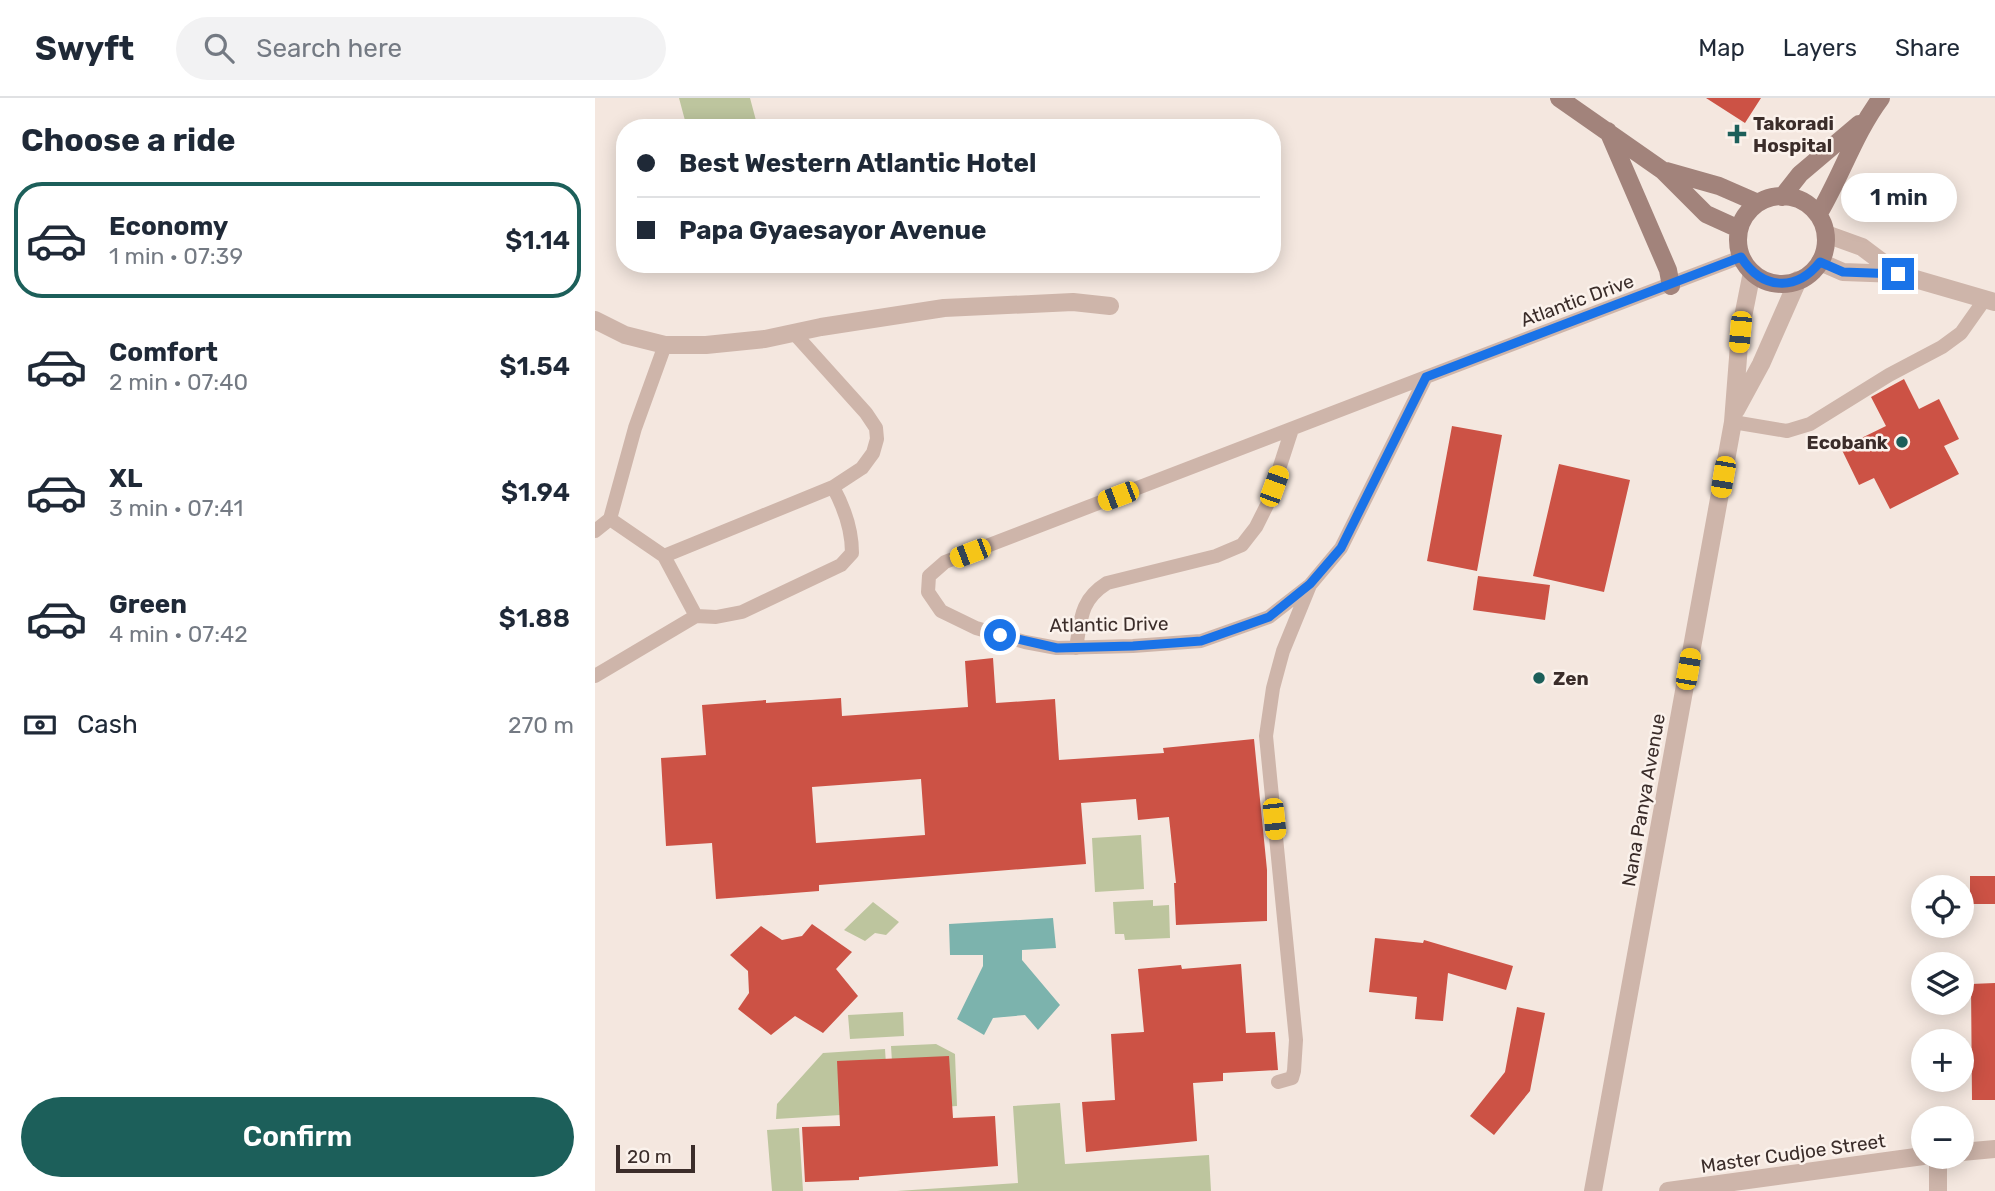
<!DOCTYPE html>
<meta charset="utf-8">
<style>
:root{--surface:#fff;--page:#f2f2f3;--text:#1f2937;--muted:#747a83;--line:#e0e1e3;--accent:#1c5f5a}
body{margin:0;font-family:Rubik,sans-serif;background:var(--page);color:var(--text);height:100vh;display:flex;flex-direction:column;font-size:26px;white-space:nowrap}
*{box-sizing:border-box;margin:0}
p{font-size:23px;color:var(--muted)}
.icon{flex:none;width:38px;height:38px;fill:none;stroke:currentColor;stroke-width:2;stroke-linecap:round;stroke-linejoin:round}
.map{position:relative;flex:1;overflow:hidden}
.sheet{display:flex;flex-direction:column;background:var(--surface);width:595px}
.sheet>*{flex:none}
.banner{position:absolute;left:21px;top:21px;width:665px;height:154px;border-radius:28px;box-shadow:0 4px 18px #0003;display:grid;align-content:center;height:154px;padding:0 21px;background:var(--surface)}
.tools{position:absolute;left:1316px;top:777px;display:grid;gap:14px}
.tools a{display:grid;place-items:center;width:63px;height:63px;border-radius:50%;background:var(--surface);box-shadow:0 4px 18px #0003;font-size:35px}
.scale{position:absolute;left:21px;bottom:18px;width:79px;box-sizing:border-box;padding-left:7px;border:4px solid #3b2d2a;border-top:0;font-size:19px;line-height:24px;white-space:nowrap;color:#3b2d2a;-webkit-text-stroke:5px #fbf2ec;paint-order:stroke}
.end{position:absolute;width:32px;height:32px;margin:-16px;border:9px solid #1a73e8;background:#fff;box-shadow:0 0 0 4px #fff}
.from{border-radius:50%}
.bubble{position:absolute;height:49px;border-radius:24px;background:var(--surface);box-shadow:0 4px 18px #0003;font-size:23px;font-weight:600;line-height:49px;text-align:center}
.car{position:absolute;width:21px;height:42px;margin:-21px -10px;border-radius:9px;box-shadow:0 0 5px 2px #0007;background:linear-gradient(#f5c518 24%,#345 0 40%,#f5c518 0 76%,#345 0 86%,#f5c518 0)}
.banner b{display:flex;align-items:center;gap:24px;height:66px;font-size:26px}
.banner b+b{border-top:2px solid var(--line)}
.banner i{width:18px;height:18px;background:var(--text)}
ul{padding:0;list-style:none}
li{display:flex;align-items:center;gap:21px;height:116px;margin:0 14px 10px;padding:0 7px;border:4px solid transparent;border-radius:28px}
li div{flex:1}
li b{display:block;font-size:26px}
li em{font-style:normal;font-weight:600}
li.on{border-color:var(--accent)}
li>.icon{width:63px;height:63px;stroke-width:1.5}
h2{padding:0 21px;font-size:32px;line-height:84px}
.pay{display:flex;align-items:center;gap:18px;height:77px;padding:0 21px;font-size:26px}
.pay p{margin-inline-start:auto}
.cta{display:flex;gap:14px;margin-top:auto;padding:14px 21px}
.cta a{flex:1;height:80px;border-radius:42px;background:var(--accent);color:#fff;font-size:28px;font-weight:600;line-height:80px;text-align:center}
header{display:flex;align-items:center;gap:42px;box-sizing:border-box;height:98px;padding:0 35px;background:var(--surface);border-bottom:2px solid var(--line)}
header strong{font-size:33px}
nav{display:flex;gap:38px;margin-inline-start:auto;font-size:24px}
.search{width:490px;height:63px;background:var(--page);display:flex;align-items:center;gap:18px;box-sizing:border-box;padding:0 24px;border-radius:38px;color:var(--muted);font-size:26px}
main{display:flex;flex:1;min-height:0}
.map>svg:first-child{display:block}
.green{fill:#bdc59e}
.water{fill:#7cb3ad}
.building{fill:#cc5245;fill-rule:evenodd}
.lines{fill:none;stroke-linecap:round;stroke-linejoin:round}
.lane{stroke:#ceb5aa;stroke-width:14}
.street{stroke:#ceb5aa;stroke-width:18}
.secondary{stroke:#a2837b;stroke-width:18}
.route{stroke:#1a73e8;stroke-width:9}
.poi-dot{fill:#1c5f5a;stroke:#fbf2ec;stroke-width:2.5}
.labels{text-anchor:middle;stroke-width:5;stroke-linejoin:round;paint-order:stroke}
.poi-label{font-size:19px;font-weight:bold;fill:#3b2d2a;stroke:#fbf2ec;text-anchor:start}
.street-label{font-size:19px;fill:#3b2d2a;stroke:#fbf2ec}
</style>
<header>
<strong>Swyft</strong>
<div class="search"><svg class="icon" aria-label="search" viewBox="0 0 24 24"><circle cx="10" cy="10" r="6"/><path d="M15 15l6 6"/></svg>Search here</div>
<nav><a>Map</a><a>Layers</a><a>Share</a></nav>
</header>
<main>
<section class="sheet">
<h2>Choose a ride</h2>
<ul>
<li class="on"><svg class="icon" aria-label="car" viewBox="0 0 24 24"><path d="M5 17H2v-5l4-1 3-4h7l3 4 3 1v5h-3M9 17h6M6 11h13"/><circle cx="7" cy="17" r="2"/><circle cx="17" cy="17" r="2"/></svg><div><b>Economy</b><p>1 min · 07:39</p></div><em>$1.14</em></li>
<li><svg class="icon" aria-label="car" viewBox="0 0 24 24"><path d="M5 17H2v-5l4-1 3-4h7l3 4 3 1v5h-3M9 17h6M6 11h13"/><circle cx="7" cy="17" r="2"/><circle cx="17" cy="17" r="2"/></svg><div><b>Comfort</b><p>2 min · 07:40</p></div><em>$1.54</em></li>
<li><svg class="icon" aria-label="car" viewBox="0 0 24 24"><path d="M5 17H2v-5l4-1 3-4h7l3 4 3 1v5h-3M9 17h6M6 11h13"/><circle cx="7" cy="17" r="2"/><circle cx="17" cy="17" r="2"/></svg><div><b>XL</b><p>3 min · 07:41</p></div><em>$1.94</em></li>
<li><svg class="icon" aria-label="car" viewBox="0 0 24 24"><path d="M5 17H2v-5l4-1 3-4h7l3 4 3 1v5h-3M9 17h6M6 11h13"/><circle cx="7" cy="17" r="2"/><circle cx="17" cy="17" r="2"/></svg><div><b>Green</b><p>4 min · 07:42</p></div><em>$1.88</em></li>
</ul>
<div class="pay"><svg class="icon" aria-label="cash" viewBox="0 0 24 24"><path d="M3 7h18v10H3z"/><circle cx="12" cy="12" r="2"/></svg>Cash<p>270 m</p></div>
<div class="cta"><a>Confirm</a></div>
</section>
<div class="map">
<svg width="1400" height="1093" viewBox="0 0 1400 1093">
<rect width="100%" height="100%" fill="#f4e7df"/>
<!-- green -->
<path class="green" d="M84,0H155L163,30H92Z
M546,737L549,791L500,794L497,740Z
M558,802V808L574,807L575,840L530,842L529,836H520L518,804Z
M278,804L304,824L291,837L280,835L270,843L249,832Z
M308,914L309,938L255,941L253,917Z
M341,946L360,956L362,1008L300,1012L296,948Z
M290,951L294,1014L181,1021L182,1006L228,955Z
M465,1005L470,1066L614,1057L616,1093H302L423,1085L418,1008Z
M204,1030L208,1093H177L172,1032Z"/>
<!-- water -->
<path class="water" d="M458,820L461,850L427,852V862L465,907L443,932L430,917L398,920L389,937L362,921L388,868V857H355L354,826Z"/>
<!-- building -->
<path class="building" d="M1111,0H1166L1150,25Z
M1309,281L1324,311L1344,301L1364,341L1349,348L1364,376L1295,411L1279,380L1264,387L1246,350L1291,328L1276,299Z
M857,328L907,337L882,473L832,463Z
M964,366L1035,382L1009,494L938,478Z
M883,478L955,487L950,522L878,512Z
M398,560L401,605L460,601L464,662L569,655L568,650L659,641L672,772V823L581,827L579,785H581L574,719L543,722L541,701L486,705L491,766L224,787V793L121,801L117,745L71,748L66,660L111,657L107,607L171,602V605L246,600L247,618L373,609L370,563ZM326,681L330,737L221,745L217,689Z
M1375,778H1400V806H1375Z
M217,826L257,854L241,871L263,898L228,935L200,918L176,937L143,911L154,895L153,873L135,857L166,828L187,842L207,838Z
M780,840L828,845L829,842L918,868L911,892L853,875L848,923L820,921L822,899L774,894Z
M646,866L651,935L680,934L683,972L628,975V983L598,985L602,1043L491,1054L487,1004L520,1002L516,936L549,934L543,871L586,867L587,871Z
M1400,885V1002H1377L1376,886Z
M922,909L950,915L935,993L899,1037L875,1018L910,974Z
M354,958L358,1020L400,1018L403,1068L264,1079V1082L210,1084L207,1029L245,1028L242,963Z"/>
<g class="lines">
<!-- lane -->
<path class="lane" d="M831,279L746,450L715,487L674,519L606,543L538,548L462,550L430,544L381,530L346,513L333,494L334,478L350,464Z
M831,279L1146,159
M1138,324L1192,333L1215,326L1294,277L1347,249L1366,235L1390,201
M15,421L69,458L101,518
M0,433L15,421L40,330L70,247
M69,458L238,389L267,370L278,355L282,341L281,330L271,315L199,235
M481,550C486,521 485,502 512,485L621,458L647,447L661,429L673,405L697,331
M0,578L101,518L121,519L147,514L246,467L257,455C257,431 250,411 238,389
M683,984L697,980L699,973L701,942L671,638L678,590L688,553L715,487"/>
<!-- street -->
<path class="street" d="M1231,136L1267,149L1303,176
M1225,164L1248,174L1303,176L1400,204
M0,222L30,237L70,247H111L170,241L226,229L349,210L478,204L515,208
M1141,312L1166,266L1203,182
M1367,1054L1400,1051
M1343,1059V1093
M998,1093L1138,324L1145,234L1157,174
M1073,1093L1328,1058"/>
<!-- secondary -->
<path class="secondary" d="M964,0L1067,72L1111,116L1144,131
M1013,33L1073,172L1076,188
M1071,73L1124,88L1163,105
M1143 142a44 44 0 1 1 88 0a44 44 0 1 1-88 0Z
M1187,99L1205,76L1264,26
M1223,117C1246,79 1259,36 1286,0"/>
</g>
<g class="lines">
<!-- route -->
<path class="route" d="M405,537L462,550L538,548L606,543L674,519L715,486L746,450L831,279L1146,159C1167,192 1201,194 1225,164L1248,174L1303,176"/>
</g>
<!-- markers -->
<g class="poi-dot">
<path d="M1138.5 25.5h7v7h7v7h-7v7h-7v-7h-7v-7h7z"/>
<circle cx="1307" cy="344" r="7"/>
<circle cx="944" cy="580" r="7"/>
</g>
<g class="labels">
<!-- poi labels -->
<g class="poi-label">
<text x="1158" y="32">Takoradi<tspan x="1158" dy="22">Hospital</tspan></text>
<text x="1293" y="351" text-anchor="end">Ecobank</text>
<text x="958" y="587">Zen</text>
</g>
<!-- street labels -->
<g class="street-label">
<text transform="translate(982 202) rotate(-20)" y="7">Atlantic Drive</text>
<text transform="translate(514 526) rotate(-1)" y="7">Atlantic Drive</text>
<text transform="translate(1048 702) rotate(-80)" y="7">Nana Panya Avenue</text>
<text transform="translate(1198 1055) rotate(-8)" y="7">Master Cudjoe Street</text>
</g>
</g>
</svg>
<div class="tools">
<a><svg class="icon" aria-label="locate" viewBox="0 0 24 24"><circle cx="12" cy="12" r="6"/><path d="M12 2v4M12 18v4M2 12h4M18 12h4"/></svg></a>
<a><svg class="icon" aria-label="layers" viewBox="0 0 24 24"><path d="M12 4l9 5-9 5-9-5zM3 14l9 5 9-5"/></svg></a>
<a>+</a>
<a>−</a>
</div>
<div class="scale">20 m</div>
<i class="end from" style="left:405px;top:537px"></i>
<i class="end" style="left:1303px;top:176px"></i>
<div class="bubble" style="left:1246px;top:75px;width:116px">1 min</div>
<i class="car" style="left:1145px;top:234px;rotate:185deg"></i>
<i class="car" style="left:1128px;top:379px;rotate:190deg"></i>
<i class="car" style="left:679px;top:388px;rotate:20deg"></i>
<i class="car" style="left:523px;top:398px;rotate:249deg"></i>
<i class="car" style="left:375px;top:455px;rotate:249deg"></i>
<i class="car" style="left:1093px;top:571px;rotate:10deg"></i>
<i class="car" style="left:679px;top:721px;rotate:174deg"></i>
<div class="banner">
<b><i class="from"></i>Best Western Atlantic Hotel</b>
<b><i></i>Papa Gyaesayor Avenue</b>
</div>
</div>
</main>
